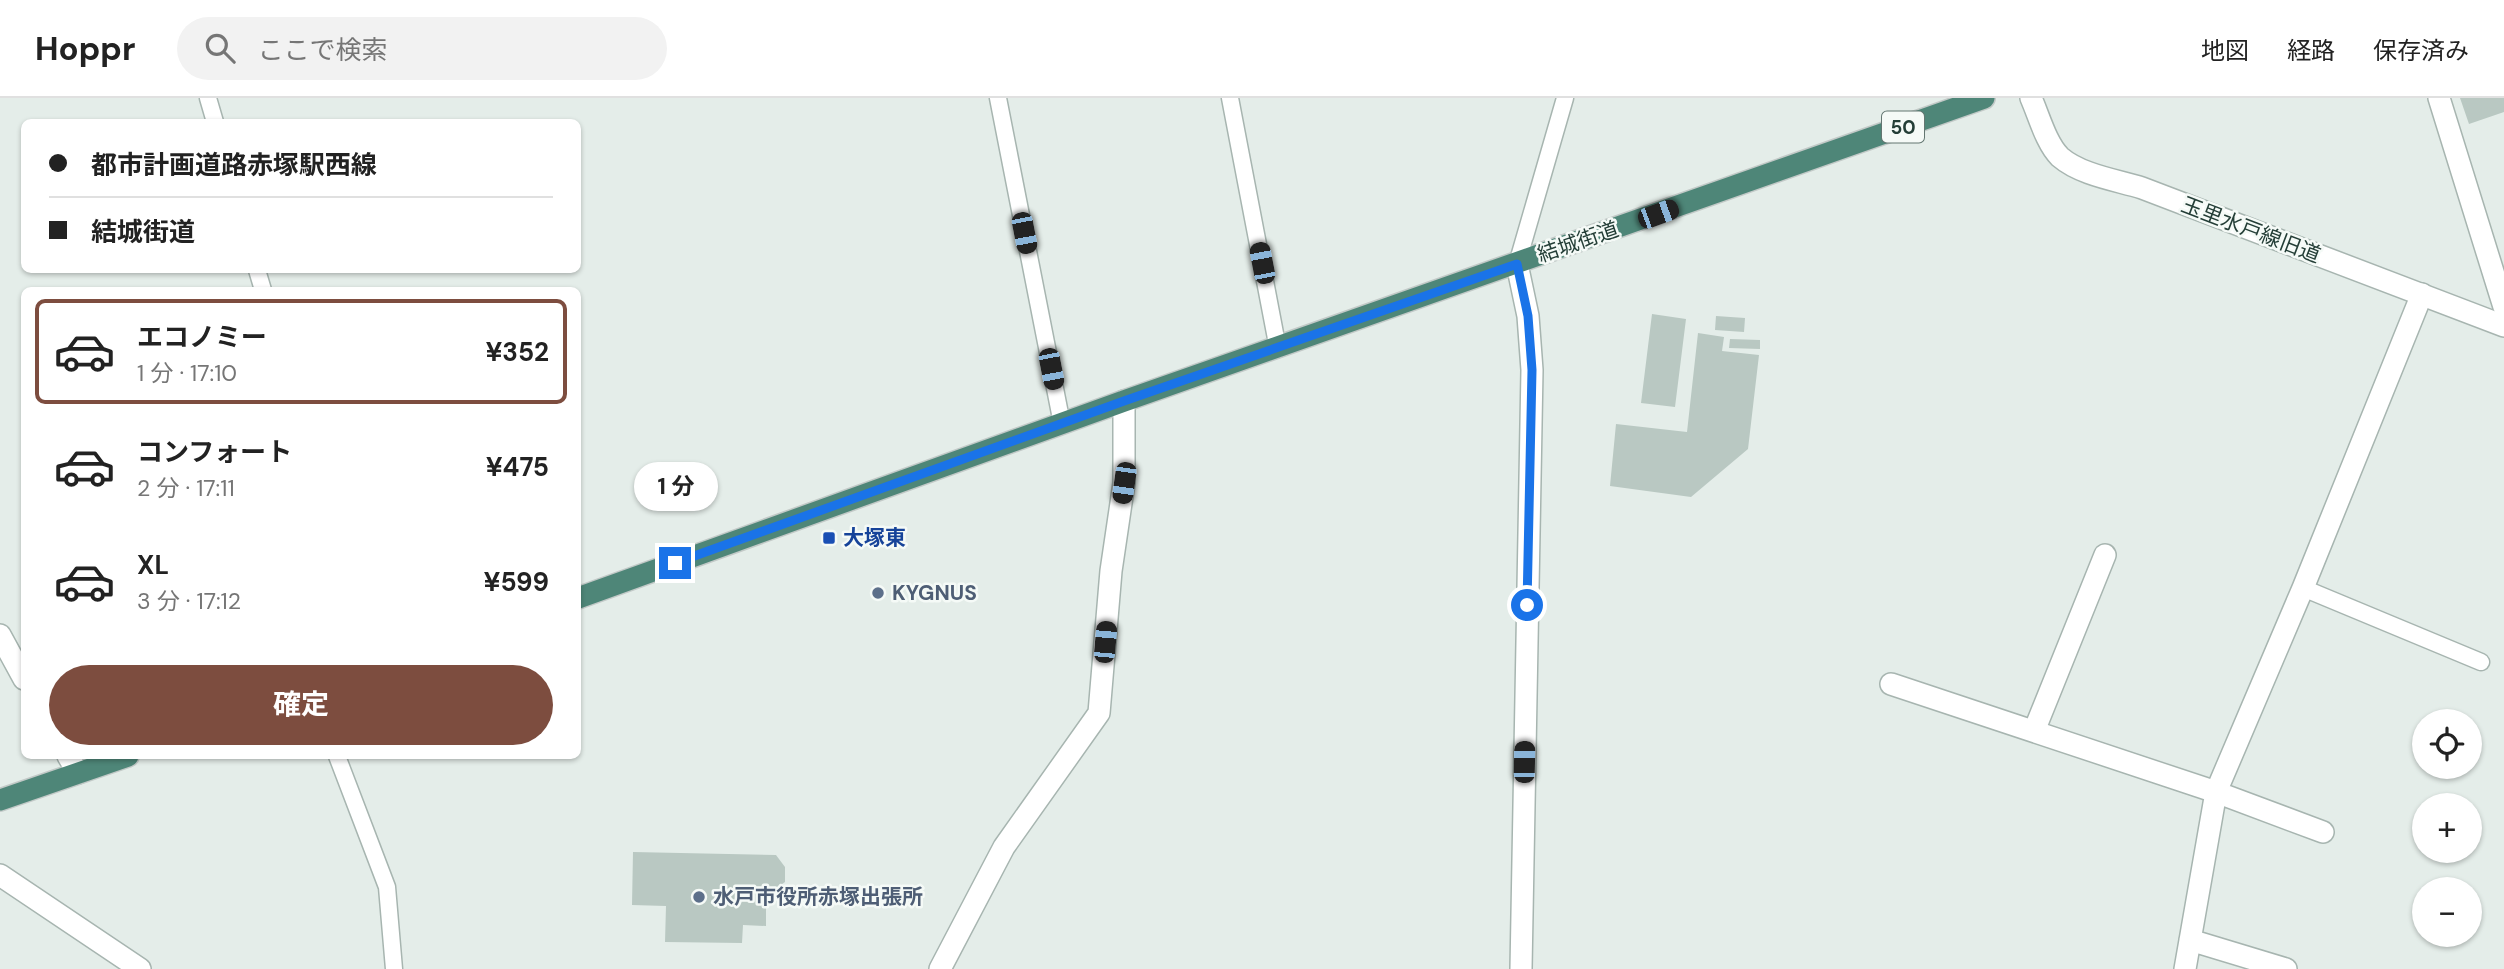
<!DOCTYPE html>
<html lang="ja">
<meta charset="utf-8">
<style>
:root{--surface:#fff;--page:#f2f2f2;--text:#222;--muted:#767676;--line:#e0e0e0;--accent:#7d4d3f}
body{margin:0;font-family:"DM Sans","Noto Sans JP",sans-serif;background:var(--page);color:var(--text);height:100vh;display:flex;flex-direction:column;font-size:26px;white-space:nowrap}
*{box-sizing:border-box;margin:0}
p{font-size:23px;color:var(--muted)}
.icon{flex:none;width:38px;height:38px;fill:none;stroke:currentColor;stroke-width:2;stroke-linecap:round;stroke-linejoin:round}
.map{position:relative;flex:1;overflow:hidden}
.details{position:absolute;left:21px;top:189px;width:560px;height:472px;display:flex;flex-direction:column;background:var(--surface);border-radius:10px;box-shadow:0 2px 5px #0004}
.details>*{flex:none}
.hud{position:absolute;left:21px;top:21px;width:560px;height:154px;border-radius:10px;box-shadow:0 2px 5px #0004;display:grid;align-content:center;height:154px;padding:0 28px;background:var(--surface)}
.buttons{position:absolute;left:2412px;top:611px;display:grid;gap:14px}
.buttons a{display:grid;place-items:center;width:70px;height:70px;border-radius:50%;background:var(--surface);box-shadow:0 2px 5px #0004;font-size:35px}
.end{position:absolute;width:32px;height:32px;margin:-16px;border:9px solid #1a73e8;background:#fff;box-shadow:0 0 0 4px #fff}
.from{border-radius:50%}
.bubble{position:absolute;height:49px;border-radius:24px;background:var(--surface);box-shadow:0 2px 5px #0004;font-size:23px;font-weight:700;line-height:49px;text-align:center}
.car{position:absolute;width:21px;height:42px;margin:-21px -10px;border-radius:9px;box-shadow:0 0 5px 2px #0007;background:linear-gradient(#222 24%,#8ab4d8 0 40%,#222 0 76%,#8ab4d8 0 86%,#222 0)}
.hud b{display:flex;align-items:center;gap:24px;height:66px;font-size:26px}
.hud b+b{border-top:2px solid var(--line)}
.hud i{width:18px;height:18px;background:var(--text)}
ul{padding:12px 0 0;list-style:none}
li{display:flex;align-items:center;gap:21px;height:105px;margin:0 14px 10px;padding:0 14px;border:4px solid transparent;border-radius:10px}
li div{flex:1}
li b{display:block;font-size:26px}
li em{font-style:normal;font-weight:700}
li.active{border-color:var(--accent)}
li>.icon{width:63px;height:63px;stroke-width:1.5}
.button{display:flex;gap:14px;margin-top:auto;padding:14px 28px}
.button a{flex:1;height:80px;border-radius:42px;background:var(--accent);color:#fff;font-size:28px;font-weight:700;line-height:80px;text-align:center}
header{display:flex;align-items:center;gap:42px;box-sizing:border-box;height:98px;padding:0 35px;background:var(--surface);border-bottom:2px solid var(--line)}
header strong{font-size:33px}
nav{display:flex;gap:38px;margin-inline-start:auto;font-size:24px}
.search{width:490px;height:63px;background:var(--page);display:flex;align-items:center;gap:18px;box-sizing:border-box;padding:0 24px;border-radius:38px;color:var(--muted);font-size:26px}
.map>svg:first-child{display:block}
.building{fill:#b9c8c2}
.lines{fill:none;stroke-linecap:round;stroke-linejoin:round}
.service-casing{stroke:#a7b5b0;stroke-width:19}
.minor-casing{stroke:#a7b5b0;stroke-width:24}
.tertiary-casing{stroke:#a7b5b0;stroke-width:24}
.trunk-casing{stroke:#c2c9c7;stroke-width:24}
.service{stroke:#fff;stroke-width:16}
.minor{stroke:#fff;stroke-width:21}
.tertiary{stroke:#fff;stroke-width:21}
.trunk{stroke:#4e8678;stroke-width:21}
.route{stroke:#1a73e8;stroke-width:9}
.transit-dot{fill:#1a4fb4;stroke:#f5faf7;stroke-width:2.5}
.service-dot{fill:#5c6f8a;stroke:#f5faf7;stroke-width:2.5}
.labels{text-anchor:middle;stroke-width:5;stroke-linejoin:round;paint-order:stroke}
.shield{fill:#f5faf7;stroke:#637671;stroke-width:2}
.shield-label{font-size:19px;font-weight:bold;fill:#243e37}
.street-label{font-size:21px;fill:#243e37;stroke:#f5faf7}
.transit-label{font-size:21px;font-weight:bold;fill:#164399;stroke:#f5faf7;text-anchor:start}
.service-label{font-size:21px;font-weight:bold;fill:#4e5e75;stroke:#f5faf7;text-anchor:start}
</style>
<header>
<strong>Hoppr</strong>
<div class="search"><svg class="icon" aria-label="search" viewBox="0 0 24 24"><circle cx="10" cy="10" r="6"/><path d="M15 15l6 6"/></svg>ここで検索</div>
<nav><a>地図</a><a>経路</a><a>保存済み</a></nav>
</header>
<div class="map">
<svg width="2504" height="871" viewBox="0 0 2504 871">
<rect width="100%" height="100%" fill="#e4ede9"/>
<!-- building -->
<path class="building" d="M2460,0H2504V14L2469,26Z
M1652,216L1686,221L1675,309L1641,305Z
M1716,218L1745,220L1744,234L1715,232Z
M1698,235L1724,239L1722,253L1759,257L1748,351L1691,399L1610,388L1616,326L1687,334Z
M1730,241L1760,242V251L1729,250Z
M633,754L776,757L785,769V784L775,791H766V828L743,827L742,845L665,844L666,808L632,807Z"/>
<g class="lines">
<!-- service casing -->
<g class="service-casing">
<path id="service" d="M208,0L215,24
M998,0L1062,326
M1230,0L1278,251
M1517,166L1565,0
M257,172L263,192
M2303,490L2481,564
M337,658L387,789L394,871"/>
</g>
<!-- minor casing -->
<g class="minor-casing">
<path id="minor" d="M2439,0L2504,209
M0,537L24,581
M1891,586L2216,694L2323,734
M2034,633L2105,457
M68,658L78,675
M0,777L140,871
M2190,842L2286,871
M940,871L1004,749L1099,615L1111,473L1124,385V303
M2185,871L2216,694L2303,490L2422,196"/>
</g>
<!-- tertiary casing -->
<g class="tertiary-casing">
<path id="tertiary" d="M2031,0C2039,18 2046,45 2060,59C2081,77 2116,82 2142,90L2504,228
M1517,166L1528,218L1532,272L1521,871"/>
</g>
<!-- trunk casing -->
<g class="trunk-casing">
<path id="trunk" d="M578,500L1124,303L1984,0
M0,702L128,658"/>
</g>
<!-- service -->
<use href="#service" class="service"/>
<!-- minor -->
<use href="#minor" class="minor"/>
<!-- tertiary -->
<use href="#tertiary" class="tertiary"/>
<!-- trunk -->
<use href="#trunk" class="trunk"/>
</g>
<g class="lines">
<!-- route -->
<path class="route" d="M675,465L1124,303L1517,166L1528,218L1532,272L1527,507"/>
</g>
<!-- markers -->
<rect class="transit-dot" x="822" y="433" width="14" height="14" rx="3.5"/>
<g class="service-dot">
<circle cx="878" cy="495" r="7"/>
<circle cx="699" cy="799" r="7"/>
</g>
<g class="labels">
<!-- shield labels -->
<rect class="shield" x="1882" y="13.5" width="42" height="31" rx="5"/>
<g class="shield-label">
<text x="1903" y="36">50</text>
</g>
<!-- street labels -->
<g class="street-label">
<text transform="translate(2251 132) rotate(21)" y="7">玉里水戸線旧道</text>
<text transform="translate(1578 144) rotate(-19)" y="7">結城街道</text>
</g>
<!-- transit labels -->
<g class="transit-label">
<text x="843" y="447">大塚東</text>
</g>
<!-- service labels -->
<g class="service-label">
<text x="892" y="502">KYGNUS</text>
<text x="713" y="806">水戸市役所赤塚出張所</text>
</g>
</g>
</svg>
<div class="buttons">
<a><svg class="icon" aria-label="locate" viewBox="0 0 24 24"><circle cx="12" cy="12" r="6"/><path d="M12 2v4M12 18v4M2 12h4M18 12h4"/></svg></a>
<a>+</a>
<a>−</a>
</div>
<i class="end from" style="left:1527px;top:507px"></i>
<i class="end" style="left:675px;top:465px"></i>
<div class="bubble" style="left:634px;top:364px;width:84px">1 分</div>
<i class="car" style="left:1658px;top:116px;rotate:70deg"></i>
<i class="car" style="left:1024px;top:135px;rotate:169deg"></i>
<i class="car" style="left:1262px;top:165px;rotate:349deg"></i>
<i class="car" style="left:1051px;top:271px;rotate:169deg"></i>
<i class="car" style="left:1124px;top:385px;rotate:188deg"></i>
<i class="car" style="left:1105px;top:544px;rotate:5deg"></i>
<i class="car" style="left:1524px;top:664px;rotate:1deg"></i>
<div class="hud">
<b><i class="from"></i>都市計画道路赤塚駅西線</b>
<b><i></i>結城街道</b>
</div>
<section class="details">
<ul>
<li class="active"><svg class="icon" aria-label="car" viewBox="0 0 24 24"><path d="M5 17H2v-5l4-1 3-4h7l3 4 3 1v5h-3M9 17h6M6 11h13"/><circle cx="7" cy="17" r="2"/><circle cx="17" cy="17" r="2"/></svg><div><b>エコノミー</b><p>1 分 · 17:10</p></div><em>¥352</em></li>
<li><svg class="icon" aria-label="car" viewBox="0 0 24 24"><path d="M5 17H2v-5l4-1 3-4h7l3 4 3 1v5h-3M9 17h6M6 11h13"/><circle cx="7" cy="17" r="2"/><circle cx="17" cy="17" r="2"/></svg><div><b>コンフォート</b><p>2 分 · 17:11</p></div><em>¥475</em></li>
<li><svg class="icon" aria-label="car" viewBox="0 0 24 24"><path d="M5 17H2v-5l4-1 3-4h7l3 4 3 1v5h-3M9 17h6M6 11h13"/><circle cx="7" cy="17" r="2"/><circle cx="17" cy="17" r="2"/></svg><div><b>XL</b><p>3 分 · 17:12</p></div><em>¥599</em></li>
</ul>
<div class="button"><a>確定</a></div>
</section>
</div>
